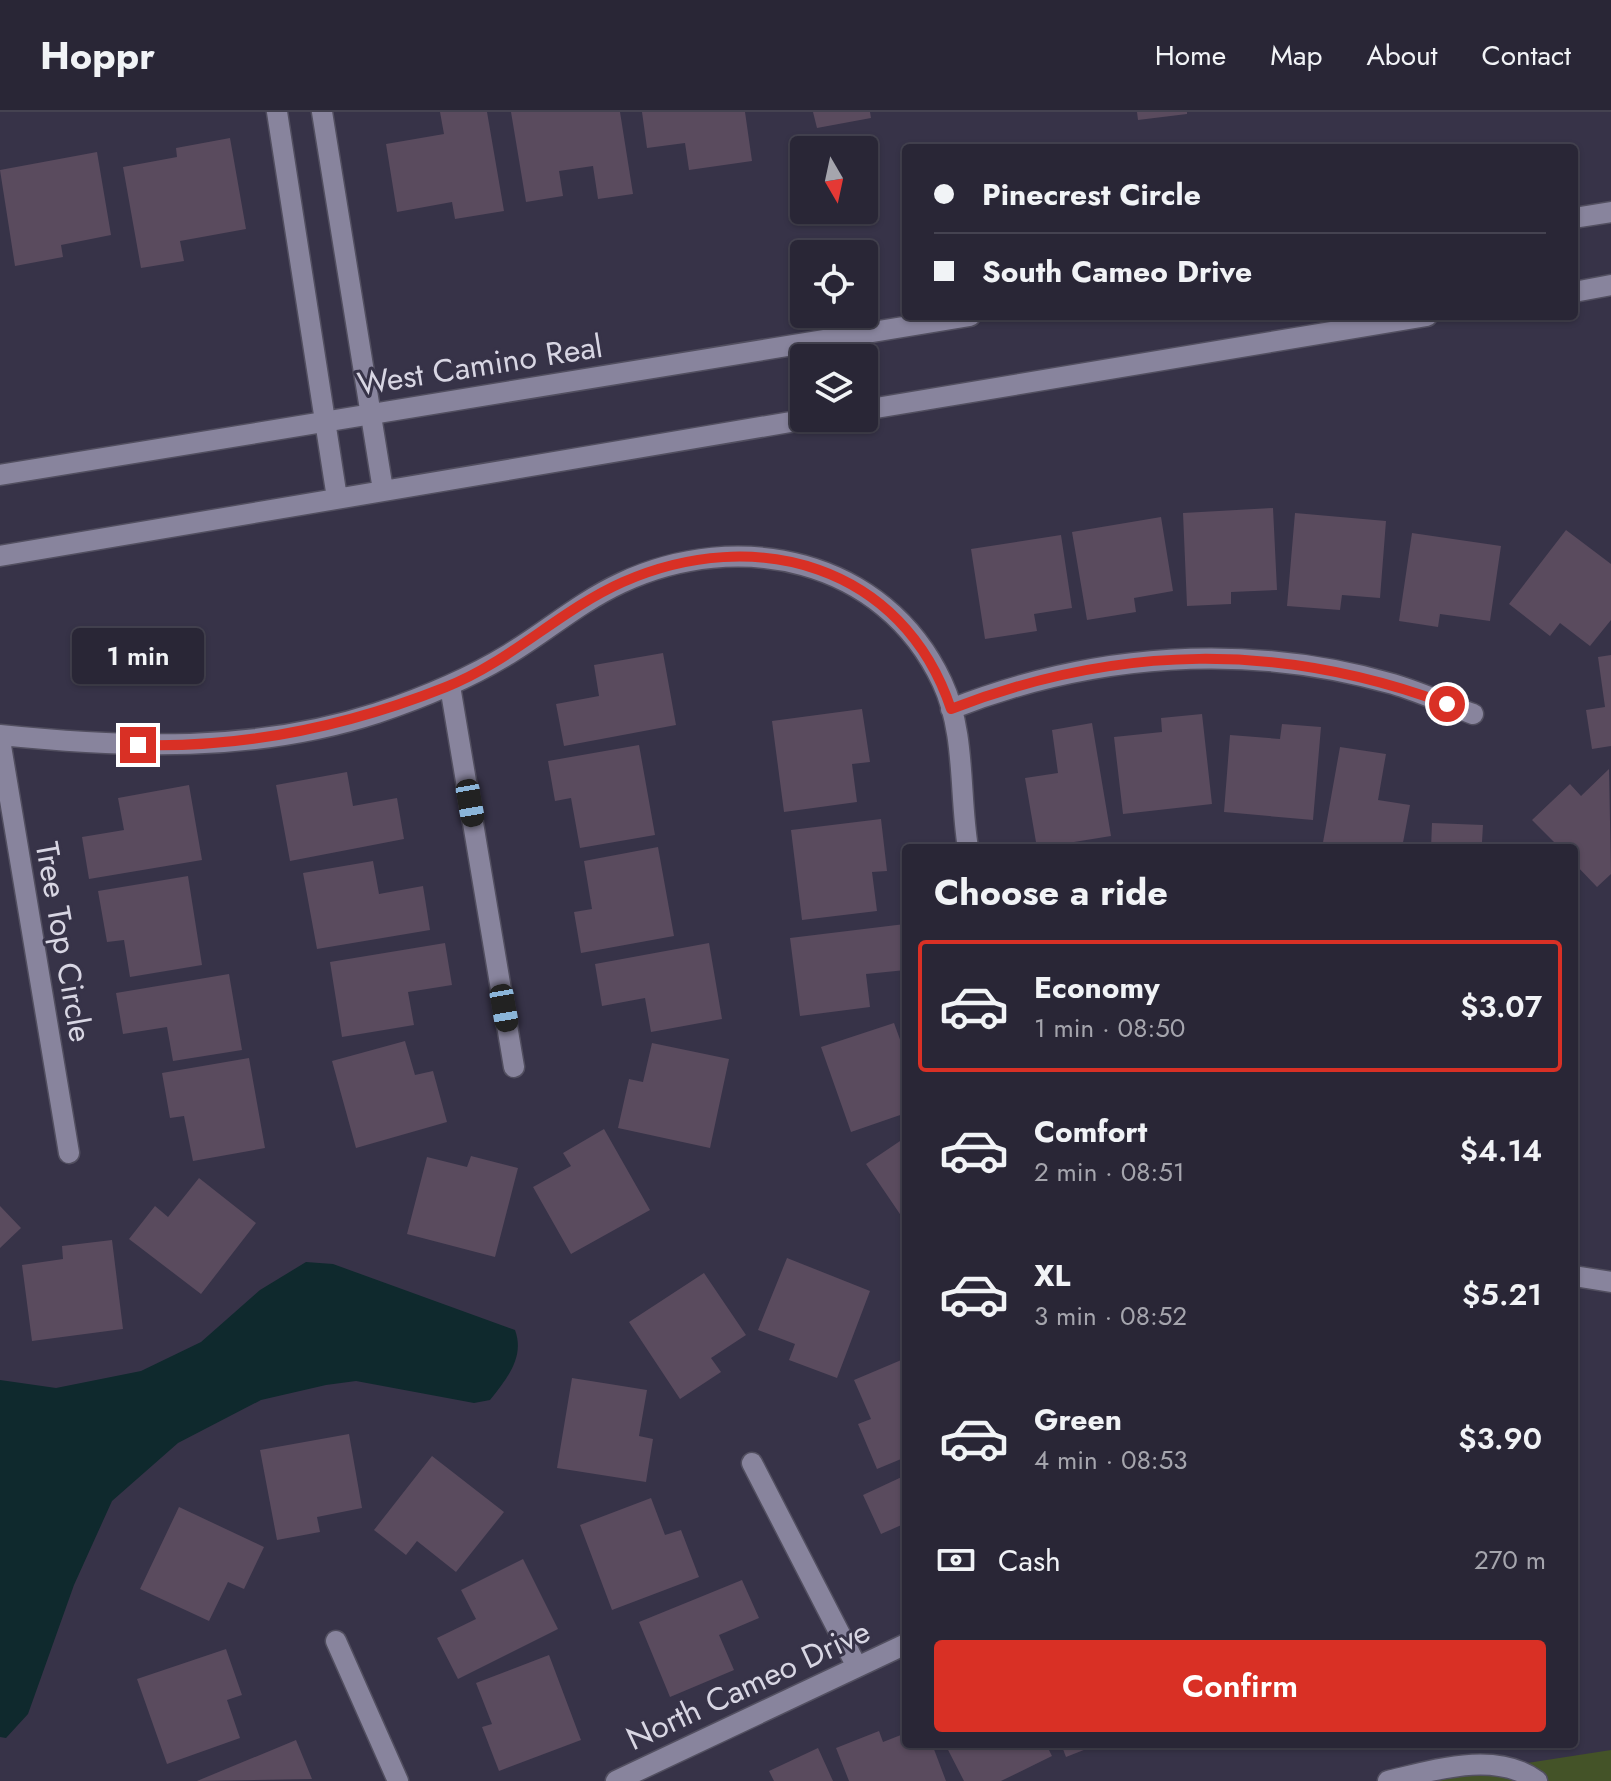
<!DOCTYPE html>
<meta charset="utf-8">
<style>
:root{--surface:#292636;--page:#353242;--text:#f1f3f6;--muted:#a5a5ad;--line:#454351;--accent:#d93025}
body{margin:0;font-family:Jost,sans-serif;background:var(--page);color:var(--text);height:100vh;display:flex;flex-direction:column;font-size:30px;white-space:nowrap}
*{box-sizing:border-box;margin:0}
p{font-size:26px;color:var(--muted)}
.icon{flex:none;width:44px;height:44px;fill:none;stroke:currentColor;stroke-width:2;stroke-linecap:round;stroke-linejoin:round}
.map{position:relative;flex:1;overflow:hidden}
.details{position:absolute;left:902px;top:732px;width:676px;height:904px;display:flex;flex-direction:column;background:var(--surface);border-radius:8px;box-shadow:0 2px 6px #0004,0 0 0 2px var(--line)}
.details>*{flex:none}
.banner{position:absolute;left:902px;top:32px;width:676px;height:176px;border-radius:8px;box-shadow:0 2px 6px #0004,0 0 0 2px var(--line);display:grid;align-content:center;height:176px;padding:0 32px;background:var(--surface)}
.needle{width:52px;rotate:171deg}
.buttons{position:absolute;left:790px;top:24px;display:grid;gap:16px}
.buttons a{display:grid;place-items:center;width:88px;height:88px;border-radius:8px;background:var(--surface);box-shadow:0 2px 6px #0004,0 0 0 2px var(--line);font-size:40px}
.end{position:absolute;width:36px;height:36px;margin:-18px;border:10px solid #d93025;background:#fff;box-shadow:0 0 0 4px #fff}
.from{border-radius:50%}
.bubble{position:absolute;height:56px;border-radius:8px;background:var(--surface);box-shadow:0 2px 6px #0004,0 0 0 2px var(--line);font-size:26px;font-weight:600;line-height:56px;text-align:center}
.car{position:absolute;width:24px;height:48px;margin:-24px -12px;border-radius:10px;box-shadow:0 0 6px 2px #0007;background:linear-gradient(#222 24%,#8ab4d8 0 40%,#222 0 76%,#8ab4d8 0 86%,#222 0)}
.banner b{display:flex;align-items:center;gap:28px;height:76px;font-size:30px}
.banner b+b{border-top:2px solid var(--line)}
.banner i{width:20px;height:20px;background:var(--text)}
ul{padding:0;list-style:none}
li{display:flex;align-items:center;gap:24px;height:132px;margin:0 16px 12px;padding:0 16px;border:4px solid transparent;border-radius:8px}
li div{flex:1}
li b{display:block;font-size:30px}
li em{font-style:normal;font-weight:600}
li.current{border-color:var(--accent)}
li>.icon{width:72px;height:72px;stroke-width:1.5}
h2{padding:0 32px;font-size:36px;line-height:96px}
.pay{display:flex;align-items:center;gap:20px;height:88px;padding:0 32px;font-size:30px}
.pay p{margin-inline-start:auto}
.action{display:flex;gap:16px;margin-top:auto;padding:16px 32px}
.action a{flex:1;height:92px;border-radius:8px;background:var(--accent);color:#fff;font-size:32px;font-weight:600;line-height:92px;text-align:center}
header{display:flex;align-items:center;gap:48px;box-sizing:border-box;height:112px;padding:0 40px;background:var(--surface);border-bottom:2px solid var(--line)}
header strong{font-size:38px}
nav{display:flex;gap:44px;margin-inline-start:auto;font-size:28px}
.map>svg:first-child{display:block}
.green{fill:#445328}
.water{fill:#0f292d}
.building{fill:#5a4b5e}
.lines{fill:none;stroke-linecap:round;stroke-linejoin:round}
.minor-casing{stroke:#524f60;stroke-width:23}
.minor{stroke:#88849d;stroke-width:20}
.route{stroke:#d93025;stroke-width:10}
.labels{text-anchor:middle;stroke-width:6;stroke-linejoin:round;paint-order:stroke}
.street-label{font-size:32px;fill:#d8d6e3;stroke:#373348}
</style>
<header>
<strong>Hoppr</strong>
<nav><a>Home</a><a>Map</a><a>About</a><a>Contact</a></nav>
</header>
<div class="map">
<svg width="1611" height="1669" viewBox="0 0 1611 1669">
<rect width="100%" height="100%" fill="#373348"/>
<!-- green -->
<path class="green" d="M1611,1638V1669H1411Z"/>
<!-- water -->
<path class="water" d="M306,1150L333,1152L515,1218C525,1245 507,1267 490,1288L474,1291L356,1269L326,1273L261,1288L178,1331L112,1389L74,1473L28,1602L6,1626L0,1625V1268L56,1276L141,1259L201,1230L260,1178Z"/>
<!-- building -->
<path class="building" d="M440,0H487L504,99L455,107L452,90L397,100L386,32L444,22Z
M511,0H620L633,82L598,87L593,54L559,59L563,84L526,90Z
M642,0H745L752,49L689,58L685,31L647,36Z
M813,0H870L871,6L817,16Z
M1137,0H1187V2L1138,8Z
M230,26L246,117L180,129L184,149L141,156L123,55L177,45L176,36Z
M97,40L111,123L61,133L63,145L15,154L0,58Z
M1273,396L1277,478L1231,480V492L1187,494L1183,401Z
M1295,401L1386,409L1380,486L1342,483L1340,498L1287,494Z
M1161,405L1173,479L1134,486L1136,500L1087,508L1072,420Z
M1566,418L1611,452V508L1590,534L1560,511L1550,524L1509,492Z
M1412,421L1501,434L1490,509L1440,502L1438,515L1399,509Z
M1061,423L1072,496L1034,502L1037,519L985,527L971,437Z
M663,541L676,613L564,634L556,592L599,584L594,553Z
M1611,543V634L1592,637L1586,598L1605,595L1598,545Z
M862,597L870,650L852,652L857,690L784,700L772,609Z
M1202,602L1212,692L1123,702L1114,625L1162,620L1161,606Z
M1092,611L1111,724L1037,736L1025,666L1058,661L1052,618Z
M1282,612L1321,615L1313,708L1224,700L1230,623L1280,627Z
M639,633L655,723L580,736L571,686L555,689L548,649Z
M1340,635L1386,642L1378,688L1410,693L1402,736H1322Z
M1609,657L1611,762L1597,775L1574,751V736H1560L1532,708L1570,672L1581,684Z
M347,660L353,694L397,686L404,727L290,749L276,673Z
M189,673L202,748L89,767L82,725L124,718L118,686Z
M881,707L887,759L872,760L877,799L802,808L791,718Z
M1432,711L1483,713L1482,730L1522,733L1521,736H1431Z
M658,735L674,824L581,841L574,800L592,797L584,749Z
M373,749L379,782L423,774L430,818L317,837L303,761Z
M188,764L202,853L130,865L124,828L107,830L98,779Z
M905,812L906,858L866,862L870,895L800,904L790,826Z
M445,831L452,873L408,880L414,913L342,925L330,850Z
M709,831L722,907L651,920L645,886L602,894L595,852Z
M229,862L242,938L173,949L167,915L123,922L116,881Z
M894,911L906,944V1001L851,1020L821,935Z
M405,929L415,963L433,959L447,1010L356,1036L332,949Z
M652,931L729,947L710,1036L618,1016L629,967L643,970Z
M249,946L265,1036L193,1049L184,1004L170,1006L162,961Z
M604,1017L650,1098L571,1142L533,1075L571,1054L563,1041Z
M906,1025V1111L866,1052Z
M471,1044L518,1056L495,1145L407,1122L427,1045L467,1055Z
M199,1066L256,1111L201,1182L129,1127L155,1094L168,1105Z
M0,1094L21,1116L0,1136Z
M112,1128L123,1217L32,1229L22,1153L63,1147L62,1134Z
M787,1146L870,1179L837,1266L789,1248L795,1232L758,1218Z
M704,1161L746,1223L711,1246L721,1260L680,1287L629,1210Z
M906,1246V1345L877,1357L858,1312L871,1307L854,1268Z
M572,1266L647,1278L639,1324L653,1327L646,1370L557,1356Z
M349,1322L362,1396L317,1405L320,1420L277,1428L260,1338Z
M432,1344L504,1400L456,1460L417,1429L406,1443L374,1418Z
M906,1363V1411L881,1422L863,1383Z
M651,1386L665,1423L681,1418L699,1465L612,1498L580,1413Z
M179,1395L264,1435L244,1477L228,1470L209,1509L140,1477Z
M523,1447L558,1517L458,1567L437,1526L476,1507L461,1478Z
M742,1468L759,1506L719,1523L734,1558L670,1585L639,1510Z
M226,1537L242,1583L227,1588L240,1626L167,1652L137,1567Z
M549,1543L581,1628L499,1659L482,1615L492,1612L476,1571Z
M879,1619L883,1630L906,1621V1632H932L946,1669H849L836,1636Z
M296,1628L312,1667L197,1669Z
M945,1632H1046L1052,1644L1001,1669H964Z
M1061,1632H1099L1066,1645Z
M818,1636L833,1669H774L769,1659Z"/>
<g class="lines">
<!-- minor casing -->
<g class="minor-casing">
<path id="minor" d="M277,0L337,386
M322,0L383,378
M1574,106L1611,100
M1574,180L1611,173
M864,298L1427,204
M0,363L970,204
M0,444L814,306
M450,574L514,955
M951,597C1093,541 1246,530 1393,572C1420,580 1446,592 1473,602
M0,623C127,636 254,641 377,601C422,586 468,567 509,542C547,519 580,490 621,471C738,416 884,446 942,570C966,621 959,682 968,736
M0,628L69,1041
M1574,1164L1611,1170
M752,1351L857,1555
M336,1529L398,1669
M616,1669L906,1532
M1388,1669C1434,1658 1496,1638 1537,1669"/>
</g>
<!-- minor -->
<use href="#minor" class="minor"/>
</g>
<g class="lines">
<!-- route -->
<path class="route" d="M138,633C245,636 346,615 446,575C510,550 560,498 623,470C755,412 903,453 951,597C1118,532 1280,530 1447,592"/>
</g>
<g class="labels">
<!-- street labels -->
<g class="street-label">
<text transform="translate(480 253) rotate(-9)" y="11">West Camino Real</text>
<text transform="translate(64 830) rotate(80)" y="11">Tree Top Circle</text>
<text transform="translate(748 1573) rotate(-25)" y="11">North Cameo Drive</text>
</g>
</g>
</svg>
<div class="buttons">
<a><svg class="needle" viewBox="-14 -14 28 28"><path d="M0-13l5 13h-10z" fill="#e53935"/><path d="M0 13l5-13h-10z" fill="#a5a5ad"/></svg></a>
<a><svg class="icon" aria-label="locate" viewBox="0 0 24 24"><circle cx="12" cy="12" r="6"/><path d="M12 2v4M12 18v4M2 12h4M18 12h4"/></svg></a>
<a><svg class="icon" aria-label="layers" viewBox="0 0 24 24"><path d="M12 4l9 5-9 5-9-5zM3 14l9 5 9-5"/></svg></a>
</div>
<i class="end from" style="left:1447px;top:592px"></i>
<i class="end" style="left:138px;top:633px"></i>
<div class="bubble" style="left:72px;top:516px;width:132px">1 min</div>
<i class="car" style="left:470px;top:691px;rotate:170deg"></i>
<i class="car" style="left:504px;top:896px;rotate:170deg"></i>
<div class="banner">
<b><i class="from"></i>Pinecrest Circle</b>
<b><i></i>South Cameo Drive</b>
</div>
<section class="details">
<h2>Choose a ride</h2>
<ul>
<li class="current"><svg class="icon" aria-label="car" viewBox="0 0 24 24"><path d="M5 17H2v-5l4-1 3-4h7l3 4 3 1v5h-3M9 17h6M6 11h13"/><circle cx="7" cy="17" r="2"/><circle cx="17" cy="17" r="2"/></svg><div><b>Economy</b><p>1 min · 08:50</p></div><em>$3.07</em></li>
<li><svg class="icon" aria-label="car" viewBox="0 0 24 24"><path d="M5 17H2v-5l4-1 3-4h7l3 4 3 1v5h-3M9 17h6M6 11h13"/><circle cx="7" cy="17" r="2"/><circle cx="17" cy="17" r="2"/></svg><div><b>Comfort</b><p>2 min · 08:51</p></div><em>$4.14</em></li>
<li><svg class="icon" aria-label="car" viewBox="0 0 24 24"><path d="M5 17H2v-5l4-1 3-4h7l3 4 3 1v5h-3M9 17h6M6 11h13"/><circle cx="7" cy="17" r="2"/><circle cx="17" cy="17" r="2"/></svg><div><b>XL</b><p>3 min · 08:52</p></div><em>$5.21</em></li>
<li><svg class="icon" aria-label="car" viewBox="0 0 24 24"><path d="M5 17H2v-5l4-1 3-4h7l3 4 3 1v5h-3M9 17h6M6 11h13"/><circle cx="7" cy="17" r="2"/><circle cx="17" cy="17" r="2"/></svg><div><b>Green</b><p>4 min · 08:53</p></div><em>$3.90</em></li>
</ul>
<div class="pay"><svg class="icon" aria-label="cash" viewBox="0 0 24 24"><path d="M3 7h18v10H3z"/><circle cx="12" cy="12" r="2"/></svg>Cash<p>270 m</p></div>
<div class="action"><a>Confirm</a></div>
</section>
</div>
